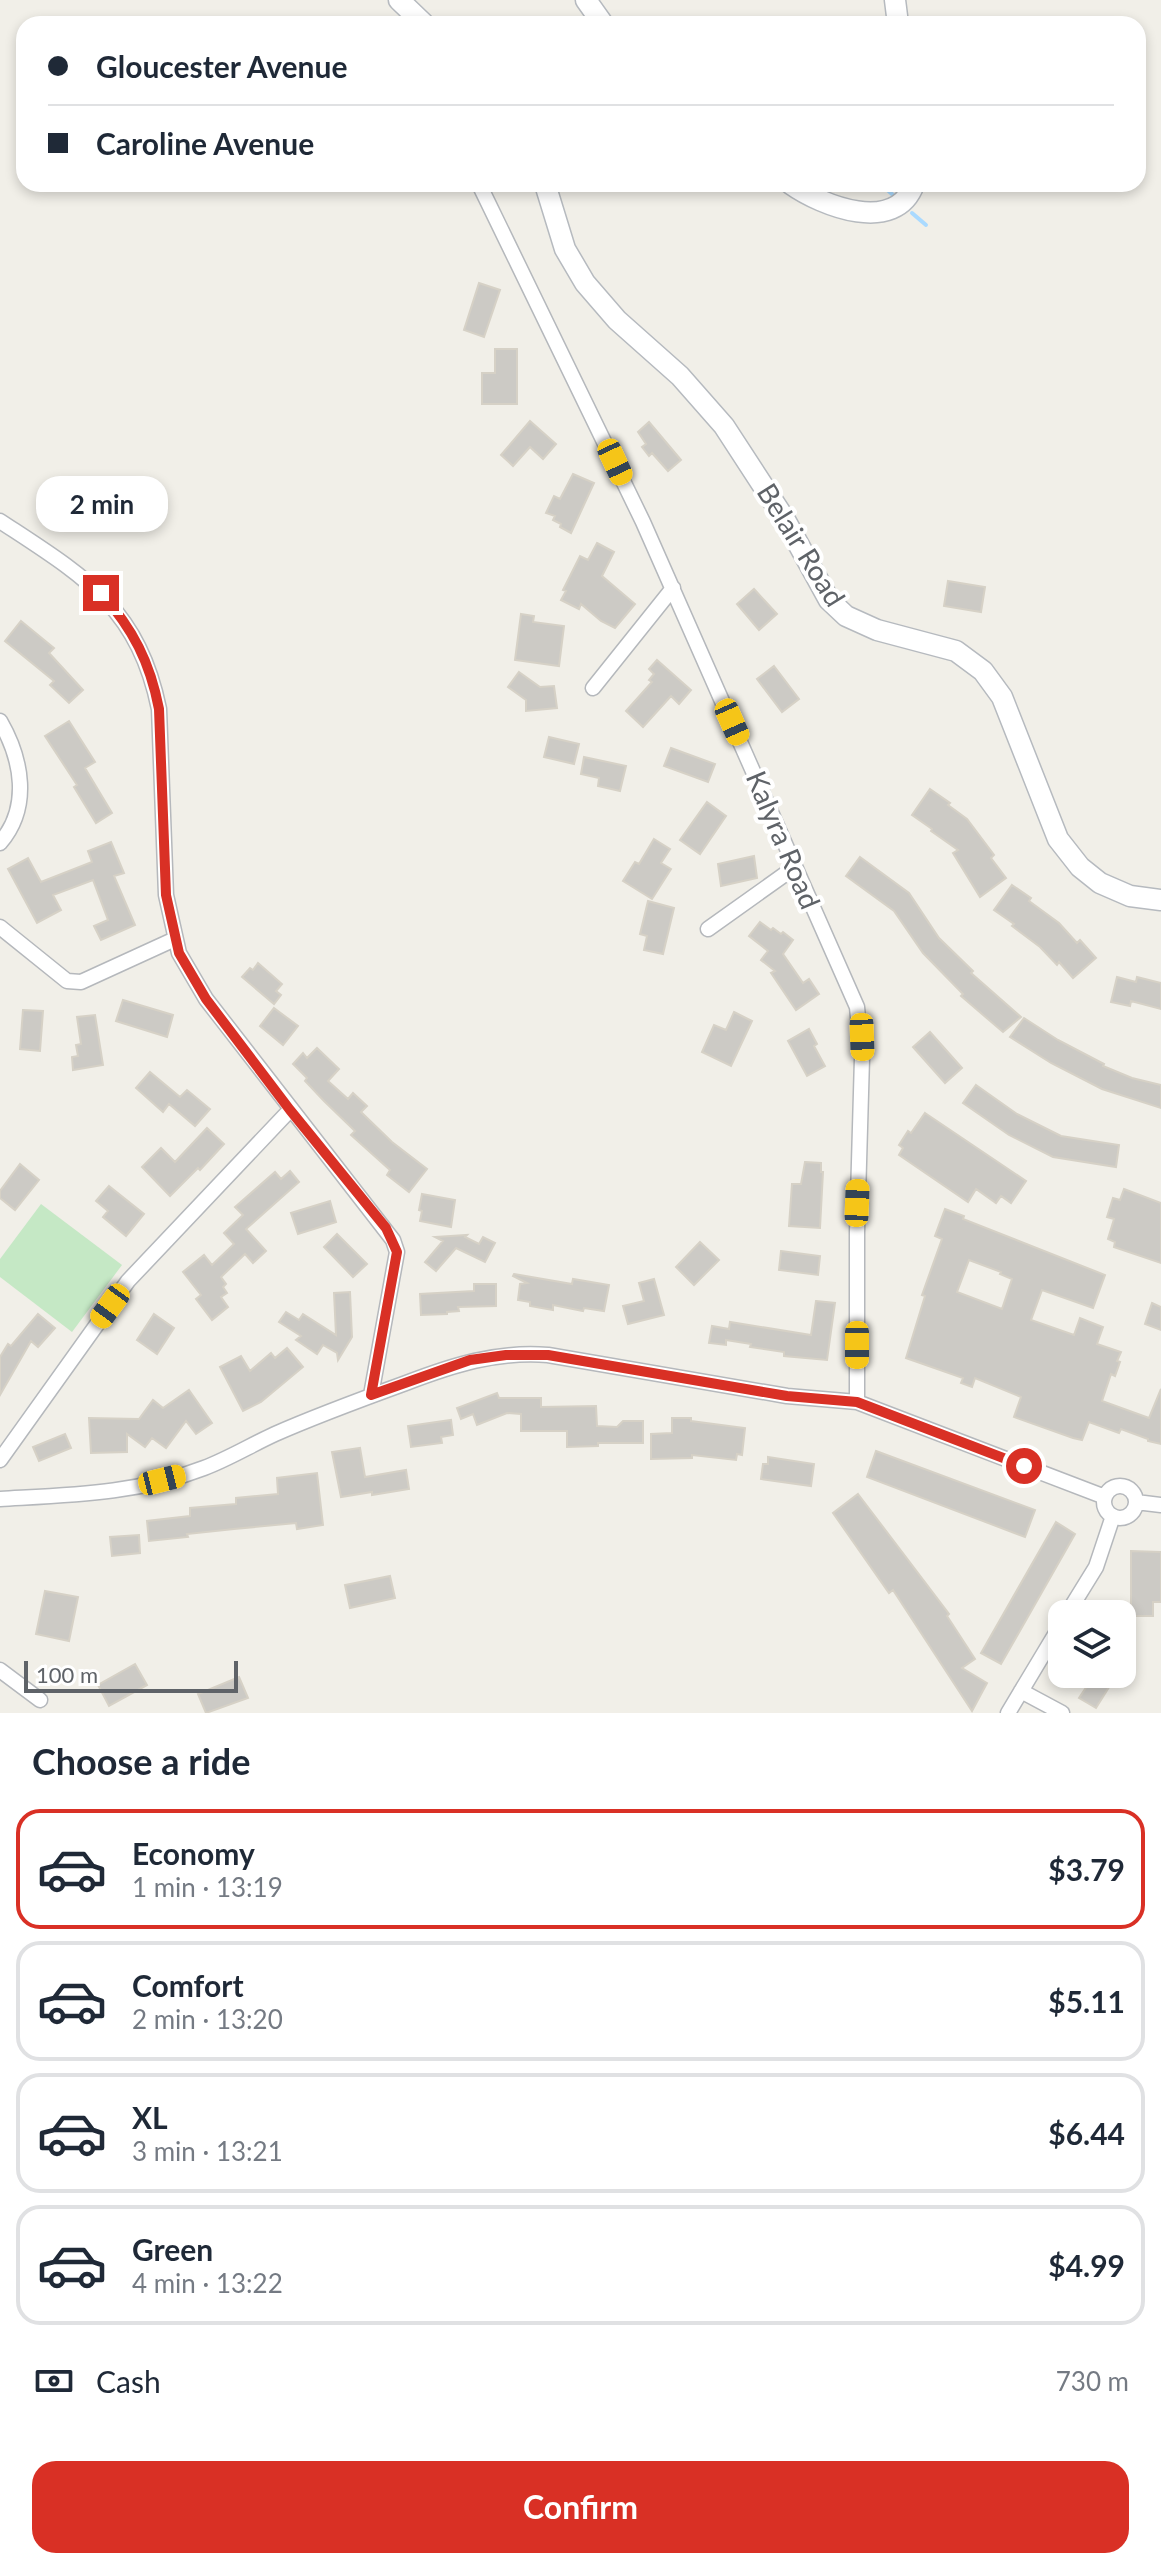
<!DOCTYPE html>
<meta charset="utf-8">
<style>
:root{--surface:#fff;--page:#f2f2f3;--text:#1f2937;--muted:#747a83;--line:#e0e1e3;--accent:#d93025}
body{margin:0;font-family:Lato,sans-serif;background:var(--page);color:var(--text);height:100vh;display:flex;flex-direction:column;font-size:30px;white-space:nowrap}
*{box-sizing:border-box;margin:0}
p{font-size:26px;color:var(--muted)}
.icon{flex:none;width:44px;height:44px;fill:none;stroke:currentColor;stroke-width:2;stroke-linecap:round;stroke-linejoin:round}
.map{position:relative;height:1713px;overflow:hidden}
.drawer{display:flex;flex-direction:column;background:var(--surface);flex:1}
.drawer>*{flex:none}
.guide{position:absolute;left:16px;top:16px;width:1130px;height:176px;border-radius:24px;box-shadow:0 4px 12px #0003;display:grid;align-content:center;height:176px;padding:0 32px;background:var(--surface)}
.buttons{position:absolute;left:1048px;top:1600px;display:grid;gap:16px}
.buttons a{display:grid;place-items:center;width:88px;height:88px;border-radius:16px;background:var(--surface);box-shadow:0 4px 12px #0003;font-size:40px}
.scale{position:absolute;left:24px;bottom:20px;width:214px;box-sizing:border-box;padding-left:8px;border:4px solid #5f6368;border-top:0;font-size:22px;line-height:28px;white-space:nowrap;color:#5f6368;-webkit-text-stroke:6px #fff;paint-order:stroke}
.end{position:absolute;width:36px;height:36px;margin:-18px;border:10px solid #d93025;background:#fff;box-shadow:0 0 0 4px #fff}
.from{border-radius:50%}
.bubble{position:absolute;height:56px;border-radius:24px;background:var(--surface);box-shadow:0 4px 12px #0003;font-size:26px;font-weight:700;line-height:56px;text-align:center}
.car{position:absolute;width:24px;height:48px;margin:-24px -12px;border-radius:10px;box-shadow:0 0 6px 2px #0007;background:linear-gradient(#f5c518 24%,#345 0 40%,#f5c518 0 76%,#345 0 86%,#f5c518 0)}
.guide b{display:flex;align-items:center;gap:28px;height:76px;font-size:30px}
.guide b+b{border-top:2px solid var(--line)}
.guide i{width:20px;height:20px;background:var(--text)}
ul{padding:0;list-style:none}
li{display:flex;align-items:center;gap:24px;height:120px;margin:0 16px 12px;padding:0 16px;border:4px solid var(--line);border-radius:24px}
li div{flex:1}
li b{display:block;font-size:30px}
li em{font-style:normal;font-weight:700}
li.selected{border-color:var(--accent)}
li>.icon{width:72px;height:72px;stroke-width:1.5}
h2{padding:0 32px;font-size:36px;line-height:96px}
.pay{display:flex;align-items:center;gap:20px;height:88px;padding:0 32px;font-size:30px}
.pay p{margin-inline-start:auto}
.primary-button{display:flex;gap:16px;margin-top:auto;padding:16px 32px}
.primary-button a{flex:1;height:92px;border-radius:24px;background:var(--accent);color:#fff;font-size:32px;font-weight:700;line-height:92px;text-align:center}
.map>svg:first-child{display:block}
.green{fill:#c5e8c5}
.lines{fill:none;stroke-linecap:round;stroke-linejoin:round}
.stream{stroke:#aadaff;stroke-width:4}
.building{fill:#cccac5;stroke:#d6d1c6;stroke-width:2;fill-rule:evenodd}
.minor-casing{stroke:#b5b8bc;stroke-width:17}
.secondary-casing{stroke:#b6babf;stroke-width:23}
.minor{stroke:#fff;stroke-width:14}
.secondary{stroke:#fff;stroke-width:20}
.route{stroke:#d93025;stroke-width:10}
.labels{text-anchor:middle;stroke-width:8;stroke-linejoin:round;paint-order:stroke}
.street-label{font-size:28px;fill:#5f6368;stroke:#fff}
</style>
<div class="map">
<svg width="1161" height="1713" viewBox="0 0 1161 1713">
<rect width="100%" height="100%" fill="#f1efe8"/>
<!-- green -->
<path class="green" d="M41,1204L122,1265L72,1332L0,1277V1259Z"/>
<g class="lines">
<!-- stream -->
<path class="stream" d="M881,184L893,195
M912,213L926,225"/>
</g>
<!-- building -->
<path class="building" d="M479,283L500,290L484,337L464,330Z
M495,349H517V404H482V373H495Z
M530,421L556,444L543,459L530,447L513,466L501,455Z
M649,422L681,460L668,471L652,453L649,456L642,447L646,444L638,432Z
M573,474L594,483L571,533L560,527L561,524L553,520L555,516L546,513L554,496L560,499Z
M597,543L614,552L602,576L635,604L615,628L601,621L581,604L579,609L561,600L566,591L563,590L580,556L588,560Z
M948,581L985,587L981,612L944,606Z
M754,589L777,614L759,630L737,604Z
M521,614L534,616L533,622L564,626L559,666L515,660Z
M21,621L54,648L49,653L83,690L69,703L50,685L54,681L5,641Z
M657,660L691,690L679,704L671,696L643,727L626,711L652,682L649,680L654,674L649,669Z
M774,666L799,699L782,712L757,679Z
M519,672L540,687L554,686L557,708L526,711V700L508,687Z
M69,721L95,762L85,768L112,813L96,823L74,787L77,785L45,736Z
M549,737L579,744L574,764L544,757Z
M671,748L715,764L708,782L664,766Z
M584,757L626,766L620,791L598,786L599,778L581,774Z
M930,789L950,803L948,805L967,819L994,855L991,858L1006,878L980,897L953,853L958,850L931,831L932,829L912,815Z
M707,802L726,816L700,854L680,840Z
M654,839L670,849L661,863L671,869L652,899L623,881L635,862L639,864Z
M111,842L124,873L114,876L135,925L101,940L94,926L108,920L93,880L53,895L61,910L37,923L8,869L28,858L41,882L92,862L88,851Z
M754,856L757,878L721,886L718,864Z
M860,857L909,893L939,938L973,971L971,973L1021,1017L1003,1032L961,996L963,994L923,953L894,911L846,876Z
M1012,885L1031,898L1029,901L1059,923L1077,943L1080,940L1096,958L1073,978L1059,962L1057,965L1040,947L1012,926L1014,924L994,910Z
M648,901L674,908L663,954L644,950L647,936L640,934Z
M760,922L771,930L773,928L781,934L783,932L793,940L783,954L803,983L809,979L819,994L796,1010L771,973L775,971L761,960L768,951L749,936Z
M258,963L282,984L276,991L281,995L274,1004L242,977L250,968L253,970Z
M1117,977L1136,982L1137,977L1161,983V1009L1131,1001L1130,1006L1111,1002Z
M123,1000L173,1015L167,1037L116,1021Z
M274,1008L298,1026L283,1045L260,1026Z
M23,1010L43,1011L40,1051L20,1049Z
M734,1012L752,1021L731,1066L702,1052L714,1025L726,1030Z
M95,1015L103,1065L73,1070L72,1057L78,1056L76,1045L81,1044L77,1017Z
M1024,1018L1058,1040L1104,1064L1103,1066L1132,1078L1161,1085V1108L1102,1089L1051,1063L1010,1037Z
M809,1029L817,1044L814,1046L825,1066L807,1076L788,1041Z
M930,1032L962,1068L945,1083L913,1047Z
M317,1048L339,1069L328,1081L348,1099L353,1093L367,1106L361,1112L392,1142L427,1169L409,1192L387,1175L390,1170L351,1135L355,1131L324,1101L305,1081L307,1078L293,1064L303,1053L307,1058Z
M150,1072L180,1097L187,1090L210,1109L195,1126L169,1104L163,1112L136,1088Z
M976,1085L1017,1114L1061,1136L1119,1145L1116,1167L1053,1157L1009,1135L963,1103Z
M925,1113L1026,1181L1011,1203L1001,1196L996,1203L976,1189L968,1202L899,1155L903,1148L899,1145L908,1131L911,1133Z
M207,1128L224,1144L200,1170L198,1168L170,1196L142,1167L161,1148L175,1162Z
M805,1162L821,1163V1172H823L820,1228L789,1226L792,1184H801Z
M20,1164L39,1180L15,1210L0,1198V1191Z
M290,1171L299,1182L246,1229L266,1251L253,1263L245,1254L221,1277L226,1284L223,1287L227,1293L221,1297L228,1307L212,1320L196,1299L201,1295L183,1272L204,1255L212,1265L234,1244L224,1233L243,1215L235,1207L275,1172L281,1179Z
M109,1186L144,1214L126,1236L103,1217L108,1211L96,1201Z
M1124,1189L1161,1203V1263L1114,1247L1115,1242L1108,1239L1114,1219L1107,1217L1113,1198L1120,1200Z
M422,1194L455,1200L451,1227L420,1221L422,1211L419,1210Z
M330,1201L336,1222L298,1234L291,1213Z
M945,1209L964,1216L963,1219L1105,1275L1093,1308L1042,1290L1031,1320L1074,1335L1080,1318L1103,1327L1097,1344L1121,1352L1117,1361L1120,1362L1115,1376L1111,1374L1102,1401L1149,1418L1161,1389V1444L1148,1441V1439L1121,1429L1119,1433L1089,1422L1082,1440L1073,1438L1014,1417L1021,1397L975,1378L972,1387L961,1383L963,1378L906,1358L925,1296L922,1295L942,1239L935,1236ZM969,1260L1001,1272L1000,1274L1012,1279L1002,1309L957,1292Z
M337,1234L367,1264L353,1277L324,1247Z
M467,1235L465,1237L479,1244L483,1237L495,1243L485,1262L456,1248L436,1271L425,1262L443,1241L435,1237Z
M700,1242L719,1260L694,1285L676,1267Z
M781,1251L820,1256L818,1275L779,1270Z
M514,1274L572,1284L573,1279L609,1285L604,1311L584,1308L583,1311L553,1305V1310L530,1306V1302L518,1300L520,1284L527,1283L513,1276Z
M654,1279L664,1315L628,1324L623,1306L644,1301L639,1283Z
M474,1284H496V1306L458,1307L459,1311L447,1312V1314L421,1315L420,1294L474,1291Z
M350,1292L352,1337L338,1360L337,1353L323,1345L317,1354L296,1340L301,1336L279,1322L286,1312L299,1320L303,1314L336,1335L334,1293Z
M816,1301L835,1303L827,1360L784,1356V1352L750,1347L751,1344L726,1340V1345L709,1343L712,1326L729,1329L730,1322L811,1335Z
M1152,1303L1161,1307V1330L1145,1324Z
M38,1314L55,1328L38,1347L31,1341L0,1395V1357L8,1344L11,1346Z
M154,1314L174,1328L157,1354L137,1340Z
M287,1348L303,1367L261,1402L243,1411L220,1367L241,1356L250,1371L271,1353L275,1358Z
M189,1390L212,1423L196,1434L186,1421L166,1448L152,1438L145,1447L127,1434V1452L91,1453L89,1418L139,1419L153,1400L163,1408Z
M497,1393L499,1398H541V1407L596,1406L597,1426L617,1427L623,1421H643V1443H598V1446L567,1447V1431H521V1414L507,1413L477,1425L473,1414L461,1419L457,1408Z
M672,1418H691V1421L745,1428L742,1455L737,1454L736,1460L692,1455V1458L651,1459V1434L672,1433Z
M451,1420L453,1435L441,1437L442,1443L411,1447L408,1426Z
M65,1434L71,1448L39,1461L33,1447Z
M360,1448L365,1477L406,1470L409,1489L372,1495V1492L341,1497L332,1452Z
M876,1451L1035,1510L1025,1537L867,1477Z
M768,1457L814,1464L811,1486L761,1479L763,1464H768Z
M317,1473L323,1525L297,1529L296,1523L234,1529L187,1534L188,1537L149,1541L147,1521L190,1516V1508L236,1504V1498L278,1494L277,1478Z
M858,1494L949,1614L947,1616L975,1659L962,1668L987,1683L972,1711L893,1590L889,1593L833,1513Z
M1056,1522L1075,1534L1001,1664L981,1653Z
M139,1535L140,1553L112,1556L110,1537Z
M1131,1551L1161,1552V1602H1153V1616H1131Z
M390,1576L395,1598L350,1608L345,1585Z
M45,1591L78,1597L69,1641L36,1634Z
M135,1664L147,1685L109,1706L98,1685Z
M1067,1674H1107L1104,1679L1111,1684L1096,1708L1079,1698L1087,1686Z
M239,1677L248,1698L206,1713L198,1694Z"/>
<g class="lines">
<!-- minor casing -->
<g class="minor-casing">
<path id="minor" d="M479,184L643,522L857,1007L862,1058L857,1232V1402
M0,521C82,575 138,606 159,709L166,895L179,953L206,999L393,1240L397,1252L371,1395
M593,688L673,588
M0,721C22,759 31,807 0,843
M0,927L67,981L81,982L175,939
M708,929L795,867
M0,1460L128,1281L290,1110
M1104 1502a16 16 0 1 1 32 0a16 16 0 1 1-32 0Z
M0,1499C70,1495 137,1494 204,1468C228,1459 251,1445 275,1434C318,1415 362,1399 406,1383C453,1365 496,1351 548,1355L787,1396L857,1402L1105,1497
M1136,1502L1161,1505
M1067,1614L1096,1567L1113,1516
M0,1670L40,1700
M1021,1691L1062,1713
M1008,1713L1062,1623"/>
</g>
<!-- secondary casing -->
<g class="secondary-casing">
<path id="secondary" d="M399,0L424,24
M586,0L603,24
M895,0L898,24
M545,184L565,249L585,283L617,320L680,376L724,426L784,518L829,600L846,616L877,630L956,651L983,671L1002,697L1058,839L1080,867L1100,883L1130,896L1161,900
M791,184C822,206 896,235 914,184"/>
</g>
<!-- minor -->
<use href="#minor" class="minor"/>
<!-- secondary -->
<use href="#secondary" class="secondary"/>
</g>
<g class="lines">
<!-- route -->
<path class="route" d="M101,593C133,629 150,662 159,709L166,895L179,953L206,999L290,1110L386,1228L397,1252L371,1395L470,1360L506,1355H548L787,1396L857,1402L1024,1466"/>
</g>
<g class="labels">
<!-- street labels -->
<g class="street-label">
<text transform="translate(801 545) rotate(58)" y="10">Belair Road</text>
<text transform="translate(783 840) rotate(67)" y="10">Kalyra Road</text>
</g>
</g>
</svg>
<div class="buttons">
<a><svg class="icon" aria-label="layers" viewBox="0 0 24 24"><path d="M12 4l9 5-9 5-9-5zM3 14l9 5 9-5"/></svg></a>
</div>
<div class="scale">100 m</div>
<i class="end from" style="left:1024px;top:1466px"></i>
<i class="end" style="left:101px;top:593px"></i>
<div class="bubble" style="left:36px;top:476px;width:132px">2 min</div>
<i class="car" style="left:615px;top:462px;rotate:155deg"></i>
<i class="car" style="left:732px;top:722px;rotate:156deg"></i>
<i class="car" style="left:862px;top:1037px;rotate:178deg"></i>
<i class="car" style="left:857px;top:1203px;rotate:2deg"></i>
<i class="car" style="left:110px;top:1306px;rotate:216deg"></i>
<i class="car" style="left:857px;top:1345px;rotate:180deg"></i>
<i class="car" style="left:162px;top:1480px;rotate:76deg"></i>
<div class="guide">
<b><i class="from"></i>Gloucester Avenue</b>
<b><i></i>Caroline Avenue</b>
</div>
</div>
<section class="drawer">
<h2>Choose a ride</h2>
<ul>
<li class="selected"><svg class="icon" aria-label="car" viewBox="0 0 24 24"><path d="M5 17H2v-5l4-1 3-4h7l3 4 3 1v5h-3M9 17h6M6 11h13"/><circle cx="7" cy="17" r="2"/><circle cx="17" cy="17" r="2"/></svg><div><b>Economy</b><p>1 min · 13:19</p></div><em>$3.79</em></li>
<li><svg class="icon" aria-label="car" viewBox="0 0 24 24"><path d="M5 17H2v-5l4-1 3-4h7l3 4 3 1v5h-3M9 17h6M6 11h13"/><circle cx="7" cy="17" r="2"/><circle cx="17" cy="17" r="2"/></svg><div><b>Comfort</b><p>2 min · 13:20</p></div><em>$5.11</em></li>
<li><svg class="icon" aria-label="car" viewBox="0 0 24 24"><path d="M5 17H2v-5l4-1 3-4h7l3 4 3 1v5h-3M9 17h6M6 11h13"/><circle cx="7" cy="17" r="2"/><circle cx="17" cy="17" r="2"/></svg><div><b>XL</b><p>3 min · 13:21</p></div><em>$6.44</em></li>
<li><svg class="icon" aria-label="car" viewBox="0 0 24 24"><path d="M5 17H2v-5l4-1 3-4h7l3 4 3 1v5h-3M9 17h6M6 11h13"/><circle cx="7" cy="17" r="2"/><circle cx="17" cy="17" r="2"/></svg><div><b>Green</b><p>4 min · 13:22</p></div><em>$4.99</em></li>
</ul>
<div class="pay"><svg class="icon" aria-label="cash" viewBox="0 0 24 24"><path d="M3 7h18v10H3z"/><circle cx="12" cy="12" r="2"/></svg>Cash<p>730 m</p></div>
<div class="primary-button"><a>Confirm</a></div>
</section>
